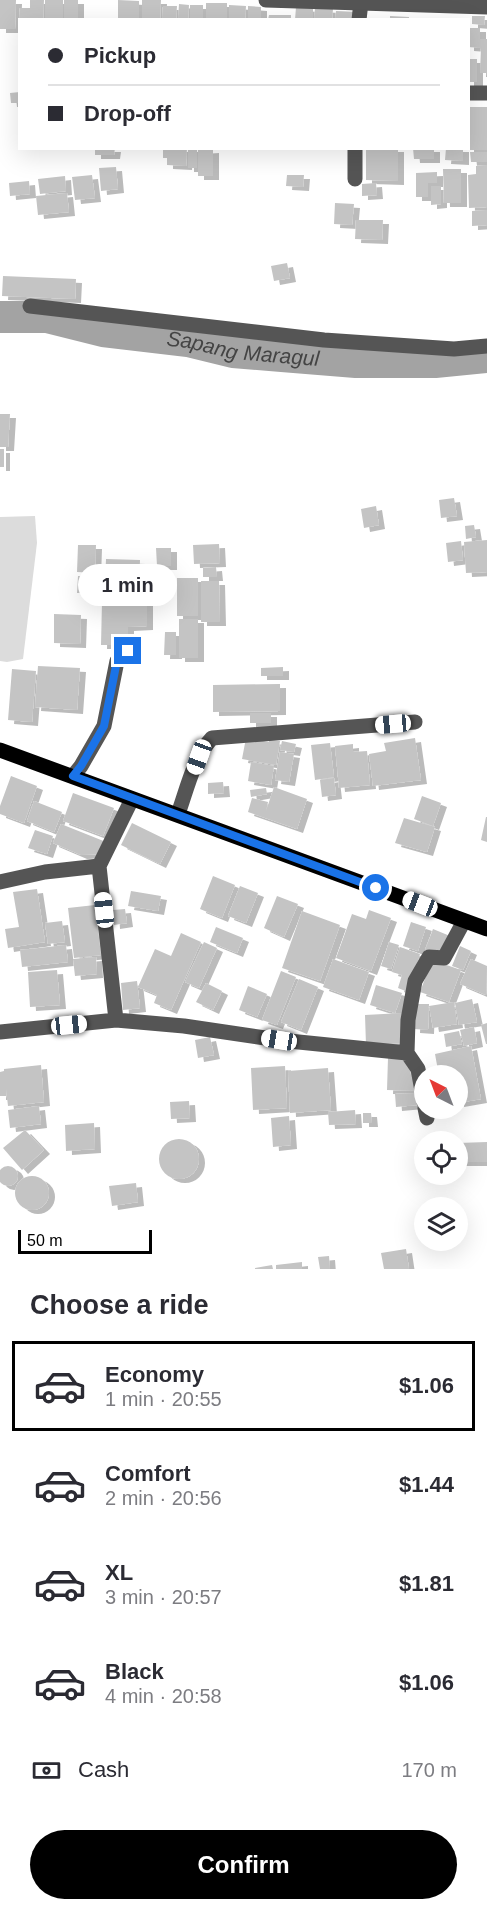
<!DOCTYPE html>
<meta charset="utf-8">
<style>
:root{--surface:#fff;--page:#f7f7f7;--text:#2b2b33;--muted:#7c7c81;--line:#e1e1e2;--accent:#000}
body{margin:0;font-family:Arial,sans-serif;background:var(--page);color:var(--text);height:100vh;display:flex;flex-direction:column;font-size:22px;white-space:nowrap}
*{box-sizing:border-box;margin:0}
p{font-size:20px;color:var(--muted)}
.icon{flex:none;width:33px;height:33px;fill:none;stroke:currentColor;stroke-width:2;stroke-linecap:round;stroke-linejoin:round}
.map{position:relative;height:1269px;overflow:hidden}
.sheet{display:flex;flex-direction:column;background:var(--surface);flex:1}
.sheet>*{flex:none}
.guide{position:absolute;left:18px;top:18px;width:452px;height:132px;border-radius:0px;box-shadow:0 6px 24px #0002;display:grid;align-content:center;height:132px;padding:0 30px;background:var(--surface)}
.needle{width:39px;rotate:318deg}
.tools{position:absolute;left:414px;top:1065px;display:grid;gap:12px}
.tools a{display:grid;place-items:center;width:54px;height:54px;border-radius:50%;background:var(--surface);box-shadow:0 6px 24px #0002;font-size:30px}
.scale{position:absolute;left:18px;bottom:15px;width:134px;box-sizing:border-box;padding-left:6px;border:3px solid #000;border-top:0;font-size:16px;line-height:21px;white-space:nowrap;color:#000;-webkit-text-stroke:4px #fff;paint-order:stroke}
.end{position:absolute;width:27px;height:27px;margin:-14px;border:8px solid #1a73e8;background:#fff;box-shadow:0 0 0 3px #fff}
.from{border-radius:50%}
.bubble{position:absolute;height:42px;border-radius:21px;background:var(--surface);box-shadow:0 6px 24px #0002;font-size:20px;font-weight:600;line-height:42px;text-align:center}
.car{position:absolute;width:18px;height:36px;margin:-18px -9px;border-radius:8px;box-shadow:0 0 4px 2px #0007;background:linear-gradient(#fff 24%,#345 0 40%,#fff 0 76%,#345 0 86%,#fff 0)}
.guide b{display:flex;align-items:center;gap:21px;height:57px;font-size:22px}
.guide b+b{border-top:2px solid var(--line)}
.guide i{width:15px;height:15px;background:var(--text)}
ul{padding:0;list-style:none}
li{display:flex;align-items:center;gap:18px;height:90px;margin:0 12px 9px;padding:0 18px;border:3px solid transparent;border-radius:0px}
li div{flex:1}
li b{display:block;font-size:22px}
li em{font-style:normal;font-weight:600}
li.active{border-color:var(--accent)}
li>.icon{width:54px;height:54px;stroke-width:1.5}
h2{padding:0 30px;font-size:27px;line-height:72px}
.pay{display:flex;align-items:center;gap:15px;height:66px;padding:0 30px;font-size:22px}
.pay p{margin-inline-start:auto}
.action{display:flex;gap:12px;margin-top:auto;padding:12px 30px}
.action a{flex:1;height:69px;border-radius:36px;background:var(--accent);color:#fff;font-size:24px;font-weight:600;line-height:69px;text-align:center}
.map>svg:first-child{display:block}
.green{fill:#dcdcdc}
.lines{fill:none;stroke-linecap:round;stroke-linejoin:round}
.river{stroke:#a3a3a3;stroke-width:32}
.building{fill:#c4c4c4;filter:url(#shadow)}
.minor{stroke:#555;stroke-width:15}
.major{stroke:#000;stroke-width:15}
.route{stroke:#1a73e8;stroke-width:8}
.labels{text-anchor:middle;stroke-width:4.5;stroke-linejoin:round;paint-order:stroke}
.water-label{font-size:21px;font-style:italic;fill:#444;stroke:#fff}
</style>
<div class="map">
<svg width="487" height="1269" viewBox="0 0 487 1269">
<defs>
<filter id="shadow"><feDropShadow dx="6" dy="4" stdDeviation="0" flood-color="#0004"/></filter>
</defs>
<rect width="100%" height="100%" fill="#fff"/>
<!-- green -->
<path class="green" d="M35,516L37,543L23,659L7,662L0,661V517Z"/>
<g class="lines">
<!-- river -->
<path class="river" id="s1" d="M0,317H47L103,331L188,341L233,352L282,356L356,362H435L487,357"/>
</g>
<!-- building -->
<path class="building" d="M0,0H16L15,29H0Z
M30,0H44L43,20H19L20,8H30Z
M45,0H63V20H45Z
M64,0H78V20H64Z
M118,0L139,1V20H118Z
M142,0H161L160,20H142Z
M206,3H227V20H206Z
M179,4L189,5L188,20H178Z
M190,5H203V20H190Z
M229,5L246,6L245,20L229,19Z
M163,6H177L176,20H162Z
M248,6L261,7V20H248Z
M296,7L313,8V20H295Z
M315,8L333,9L332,20H314Z
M336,11L358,12V20H335Z
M269,15H291V20H268Z
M390,16L409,17V20H390Z
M472,16H485L484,25L472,24Z
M468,28H480V39H487V73H480L481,48L468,47Z
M468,59H477V82H468Z
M20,92V103H11L10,93Z
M468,107H487V150H468Z
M95,148H115L114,155H95Z
M163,148H187L186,166L167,165V158H163Z
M188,148H197V168H188Z
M366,148H398V181L366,180Z
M413,148H434V159H414Z
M446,148H463V161L445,160Z
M213,149V176H198V150Z
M470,152H487V162H471Z
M487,165V207L469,208L468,175L476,174V166Z
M116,167L118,189L101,191L99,168Z
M443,169H461V203H444Z
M437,172V183H428V197H416V173Z
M92,175L95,198L75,200L72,177Z
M287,175H304L303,187L286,186Z
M65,176L66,191L40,194L38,179Z
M29,181L30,194L10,196L9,183Z
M376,183L377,195L362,196V184Z
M431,186H441V204L431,205Z
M67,193L69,212L38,215L36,196Z
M335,203L354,204L352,225L334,224Z
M487,210V225L472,226V211Z
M356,220H383L382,240L355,239Z
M287,263L290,278L274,281L271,266Z
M3,276L76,279L75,299L2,296Z
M0,414H10L8,447H0Z
M0,449H4V467H0Z
M454,498L457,516L441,518L439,500Z
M376,506L379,525L364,528L361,509Z
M474,525L476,537L466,539L465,526Z
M487,540V572L466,573L464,542Z
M461,541L463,560L448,562L446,543Z
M219,544L220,563L194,564L193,545Z
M78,545H96L95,573L77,572Z
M156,548H171V566H157Z
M106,559L140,560L139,585L105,584Z
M216,567L217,577H203V568Z
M78,576H90L89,593H77Z
M177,578H198V616H177Z
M201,581H219L220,622H201Z
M102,602H147V626L128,627V645H101Z
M54,614L81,615L80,644L54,643Z
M179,619H198V658H179Z
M165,632H176V655H164Z
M38,666L80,668L77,710L35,707Z
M283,667V676H261V668Z
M12,669L36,671L32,722L8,720Z
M280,684V711L213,712V685Z
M250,713H271V723H250Z
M246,738L269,742V740L280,741L276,765L242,759Z
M415,738L421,780L373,786L369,754L386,751L384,743Z
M282,741L296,744L294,752L280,750Z
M330,743L334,777L315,780L311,745Z
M353,744V752L367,751L370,785L339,788L335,746Z
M280,752L294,754L289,782L275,780Z
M251,762L274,766L271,785L248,781Z
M11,776L37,786L24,823L0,814V806Z
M334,778L336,795L322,797L320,780Z
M223,782L224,793L208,794V783Z
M274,787L307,799L297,829L248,812L252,798L268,802L266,811Z
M266,788L267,794L251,797L250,790Z
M73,793L114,808L103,836L63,821Z
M422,796L441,803L433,826L414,819Z
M34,801L62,812L54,832L27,821Z
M486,817H487V842L481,840Z
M404,818L435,827L427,852L395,843Z
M132,823L171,842L160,864L121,845Z
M61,824L106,842L101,854L81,855L53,843Z
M35,830L53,836L47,854L28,848Z
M213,876L235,885L222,918L200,909Z
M240,886L258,893L246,923L228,916Z
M37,889L45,942L8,948L5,929L19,927L13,892Z
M131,891L161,896L158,911L128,906Z
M277,896L298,904L284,937L264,928Z
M95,905L101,955L74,958L68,908Z
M125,909L127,923L114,925L113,910Z
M369,910L391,918L371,971L336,958L352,914L366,919Z
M302,911L340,925L320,981L282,968Z
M62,921L65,942L48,944L45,923Z
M411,922L426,927L418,951L403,946Z
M216,927L243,938L237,953L210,942Z
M433,929L450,936L443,956L425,950Z
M181,933L201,942L171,1010L154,1003L157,995L138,987L155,949L171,956Z
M204,942L217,948L199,988L185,982Z
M389,942L399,945L391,969L381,966Z
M66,945L68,962L22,967L20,950Z
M460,946L471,951L463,970L452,966Z
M400,947L420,954L408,992L398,988L402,975L392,972Z
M96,957L97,974L75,976L73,959Z
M333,959L369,972L359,1000L323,987Z
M471,959L487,966L486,995L460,984Z
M432,960L461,970L449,1002L420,992Z
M57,970L60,1005L30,1007L28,972Z
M281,971L296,977L277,1025L262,1020Z
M299,979L318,987L301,1030L281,1022Z
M137,981L140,1008L123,1010L121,983Z
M206,983L222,991L213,1010L196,1002Z
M376,985L402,993L395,1013L370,1005Z
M248,986L267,994L257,1017L239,1010Z
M472,999L477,1022L459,1025L455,1003Z
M454,1002L457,1024L433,1028L429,1006Z
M415,1004H429L428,1030L414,1029Z
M402,1013L404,1043L366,1045L365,1015Z
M487,1023V1044H486L481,1025Z
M474,1027L477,1043L464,1046L460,1030Z
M459,1031L462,1044L446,1047L444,1034Z
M210,1037L214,1055L198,1058L195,1040Z
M471,1046L481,1099L458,1103V1076H439L435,1054Z
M388,1058L411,1059L410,1075H419V1091L387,1090Z
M41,1065L44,1102L8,1106L6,1089V1096H0V1072L4,1071V1069Z
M285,1066L287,1108L253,1110L251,1068Z
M328,1068L331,1110L290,1113L288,1071Z
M417,1093L418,1105L396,1107L395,1094Z
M189,1101L190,1118L171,1119L170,1102Z
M39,1106L41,1124L10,1128L8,1110Z
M355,1110L356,1124L329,1125L328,1112Z
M363,1113H371L372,1123H363Z
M289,1116L291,1145L273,1147L271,1118Z
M94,1123L95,1149L66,1151L65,1125Z
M25,1130L44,1150L22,1170L3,1148Z
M159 1159a20 20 0 1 1 40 0a20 20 0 1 1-40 0Z
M487,1142V1162H458V1143Z
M-2 1176a10 10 0 1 1 20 0a10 10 0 1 1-20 0Z
M15 1193a17 17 0 1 1 34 0a17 17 0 1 1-34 0Z
M136,1183L138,1202L112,1206L109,1186Z
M406,1249L409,1269H384L381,1253Z
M329,1256L330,1269H320L318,1257Z
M302,1262V1269H276V1265Z
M272,1265L273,1269H255V1268Z"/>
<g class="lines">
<!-- minor -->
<path class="minor" d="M266,0L487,7
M359,20L361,2
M468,93H487
M355,179V148
M30,306L324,340L454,349L487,346
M73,776L81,766L104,726L117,661L127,651
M178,814C187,789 194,757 212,738L415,722
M0,882L45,872L99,866
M116,1020L99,866L132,799
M0,1032L116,1020L184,1026L279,1040L407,1053L408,1020L415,981L429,957L444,958L464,921
M407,1053L418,1069L424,1102
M425,1108L427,1118"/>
<!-- major -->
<path class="major" d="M0,750L487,929"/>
</g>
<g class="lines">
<!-- route -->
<path class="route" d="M128,651L117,661L104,726L81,766L73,776L376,888"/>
</g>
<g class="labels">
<!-- water labels -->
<g class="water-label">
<text dy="7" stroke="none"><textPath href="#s1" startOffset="246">Sapang Maragul</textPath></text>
</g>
</g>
</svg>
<div class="tools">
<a><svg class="needle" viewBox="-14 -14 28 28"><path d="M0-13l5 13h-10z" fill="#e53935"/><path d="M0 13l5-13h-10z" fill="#7c7c81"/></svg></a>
<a><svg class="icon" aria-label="locate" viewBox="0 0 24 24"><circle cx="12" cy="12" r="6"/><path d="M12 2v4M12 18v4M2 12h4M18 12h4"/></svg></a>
<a><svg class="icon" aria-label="layers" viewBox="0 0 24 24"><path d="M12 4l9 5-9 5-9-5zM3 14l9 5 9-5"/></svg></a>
</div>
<div class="scale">50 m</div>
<i class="end from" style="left:376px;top:888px"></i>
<i class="end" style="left:128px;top:651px"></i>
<div class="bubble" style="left:78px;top:564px;width:99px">1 min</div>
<i class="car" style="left:393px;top:724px;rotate:265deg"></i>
<i class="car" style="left:199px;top:757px;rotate:200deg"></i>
<i class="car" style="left:420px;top:904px;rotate:291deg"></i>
<i class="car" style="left:104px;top:910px;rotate:354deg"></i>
<i class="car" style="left:69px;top:1025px;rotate:84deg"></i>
<i class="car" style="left:279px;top:1040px;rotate:279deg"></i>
<div class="guide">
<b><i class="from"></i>Pickup</b>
<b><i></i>Drop-off</b>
</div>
</div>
<section class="sheet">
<h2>Choose a ride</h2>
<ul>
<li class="active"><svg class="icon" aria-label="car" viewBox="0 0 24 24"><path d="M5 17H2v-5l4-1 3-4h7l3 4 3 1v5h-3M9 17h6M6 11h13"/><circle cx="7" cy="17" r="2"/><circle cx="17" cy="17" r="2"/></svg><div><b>Economy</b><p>1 min · 20:55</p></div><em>$1.06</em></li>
<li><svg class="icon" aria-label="car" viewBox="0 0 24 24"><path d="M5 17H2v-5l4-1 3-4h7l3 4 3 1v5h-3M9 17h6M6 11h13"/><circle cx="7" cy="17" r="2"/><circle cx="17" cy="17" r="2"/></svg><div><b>Comfort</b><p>2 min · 20:56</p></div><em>$1.44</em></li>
<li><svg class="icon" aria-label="car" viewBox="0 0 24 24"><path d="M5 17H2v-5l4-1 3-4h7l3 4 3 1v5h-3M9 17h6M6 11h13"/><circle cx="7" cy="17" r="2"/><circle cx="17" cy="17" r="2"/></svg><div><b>XL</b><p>3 min · 20:57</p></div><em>$1.81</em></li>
<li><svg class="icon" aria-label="car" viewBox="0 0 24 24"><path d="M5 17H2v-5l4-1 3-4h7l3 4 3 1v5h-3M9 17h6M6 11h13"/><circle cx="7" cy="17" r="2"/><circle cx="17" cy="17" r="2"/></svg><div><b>Black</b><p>4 min · 20:58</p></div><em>$1.06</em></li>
</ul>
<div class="pay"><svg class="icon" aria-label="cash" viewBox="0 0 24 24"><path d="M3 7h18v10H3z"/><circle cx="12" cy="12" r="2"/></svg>Cash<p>170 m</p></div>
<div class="action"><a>Confirm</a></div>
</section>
